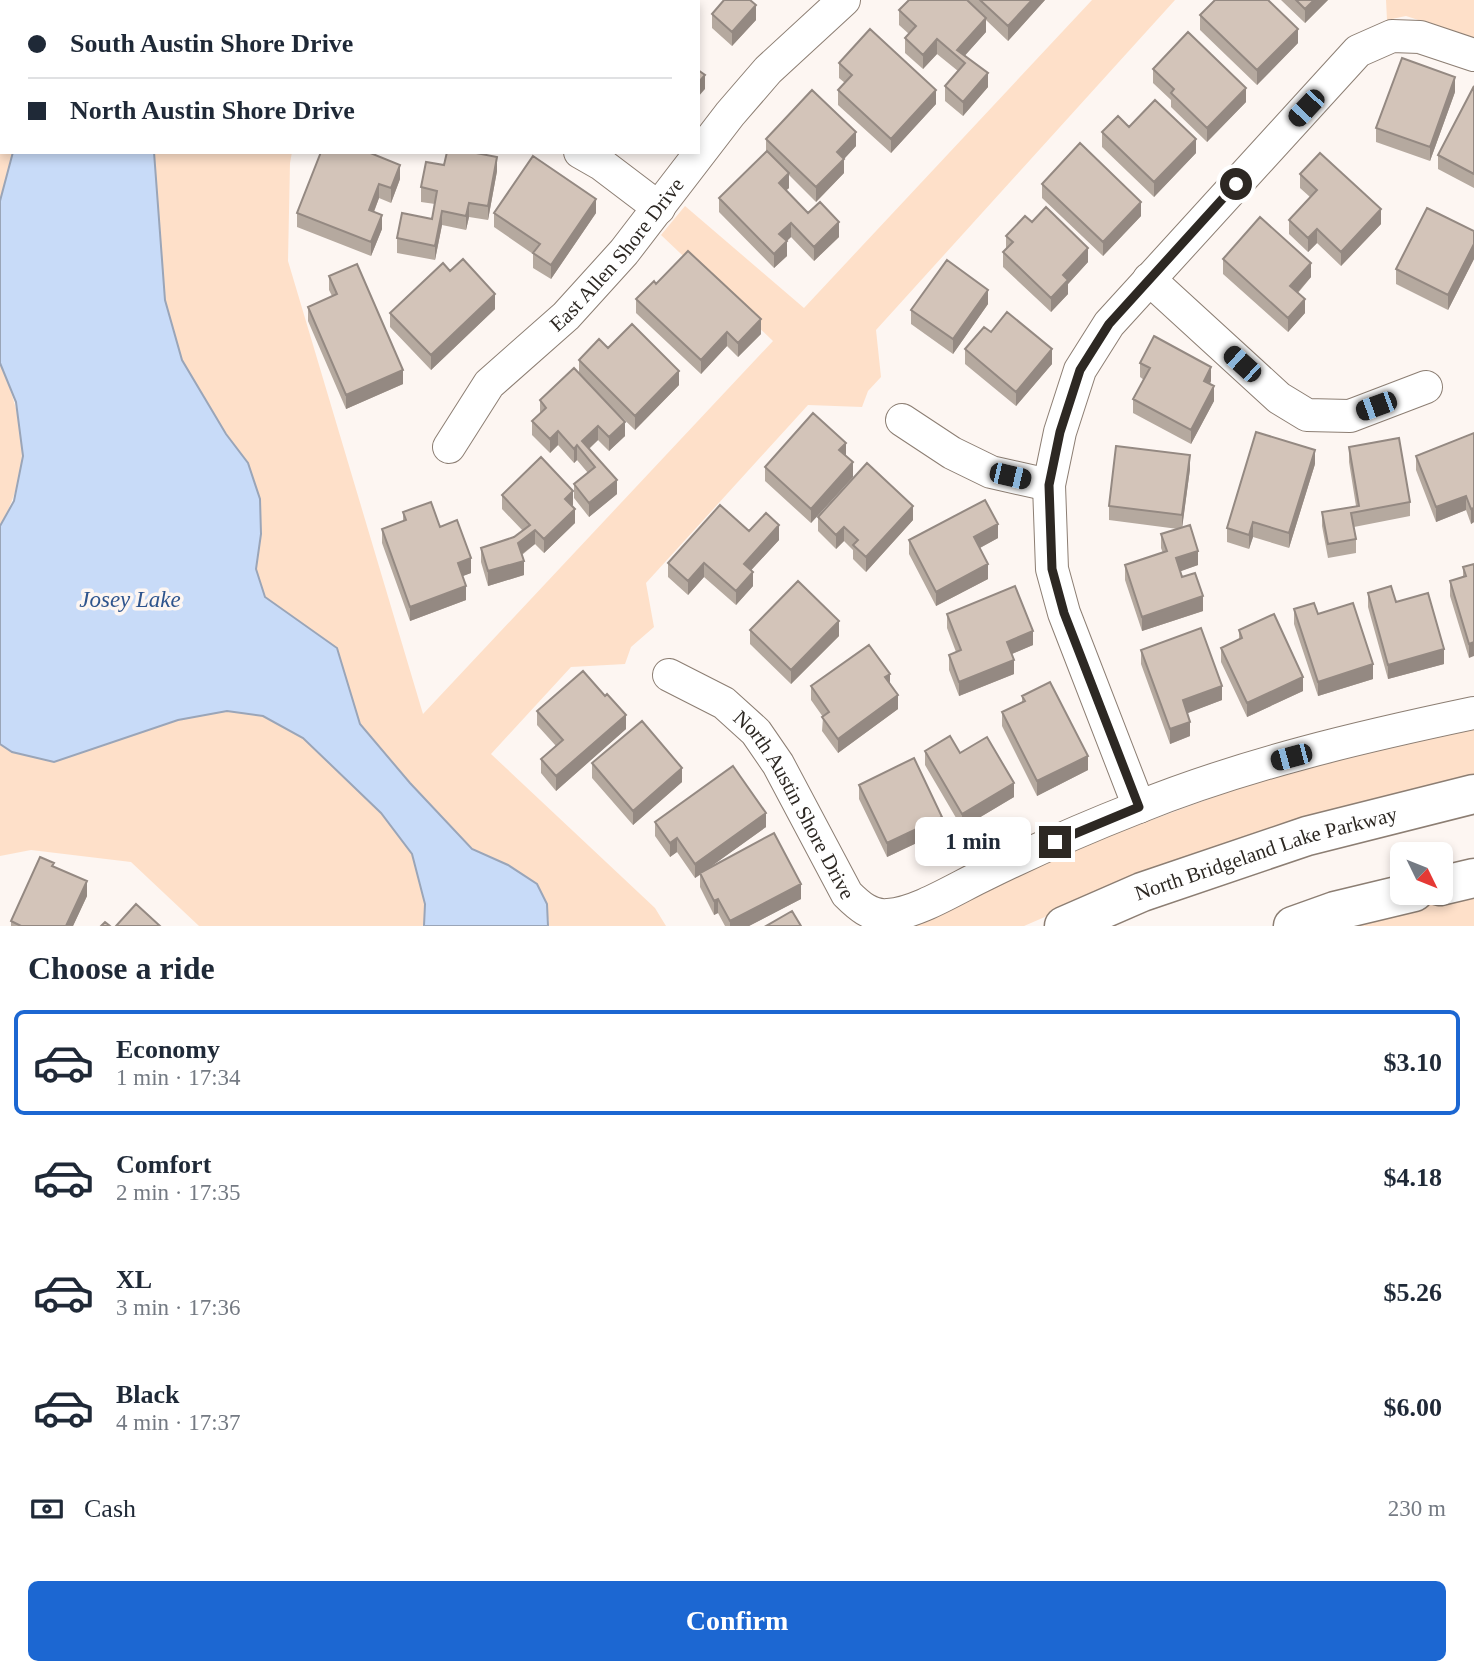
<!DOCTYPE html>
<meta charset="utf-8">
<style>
:root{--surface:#fff;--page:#f2f2f3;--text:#1f2937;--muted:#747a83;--line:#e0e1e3;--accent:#1c67d2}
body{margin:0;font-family:Georgia,serif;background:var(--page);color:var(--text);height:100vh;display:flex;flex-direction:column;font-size:26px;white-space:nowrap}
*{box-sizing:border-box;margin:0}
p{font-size:23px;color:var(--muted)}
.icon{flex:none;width:38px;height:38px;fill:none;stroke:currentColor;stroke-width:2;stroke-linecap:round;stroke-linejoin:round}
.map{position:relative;height:926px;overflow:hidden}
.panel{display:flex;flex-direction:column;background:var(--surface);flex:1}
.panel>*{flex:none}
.guide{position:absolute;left:0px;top:0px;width:700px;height:154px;box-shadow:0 4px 10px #0003;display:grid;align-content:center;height:154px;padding:0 28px;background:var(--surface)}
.needle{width:46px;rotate:133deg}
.buttons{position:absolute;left:1390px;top:842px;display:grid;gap:14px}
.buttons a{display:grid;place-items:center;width:63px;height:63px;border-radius:10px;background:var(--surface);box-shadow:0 4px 10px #0003;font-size:35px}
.end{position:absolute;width:32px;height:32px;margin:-16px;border:9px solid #2d2823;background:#fff;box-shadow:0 0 0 4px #fff}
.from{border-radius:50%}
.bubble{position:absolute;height:49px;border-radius:10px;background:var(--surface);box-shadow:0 4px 10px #0003;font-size:23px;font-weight:700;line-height:49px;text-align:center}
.car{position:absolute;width:21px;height:42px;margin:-21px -10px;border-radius:9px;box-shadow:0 0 5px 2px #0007;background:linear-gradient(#222 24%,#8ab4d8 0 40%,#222 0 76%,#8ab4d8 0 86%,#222 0)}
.guide b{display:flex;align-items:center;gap:24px;height:66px;font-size:26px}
.guide b+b{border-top:2px solid var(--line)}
.guide i{width:18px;height:18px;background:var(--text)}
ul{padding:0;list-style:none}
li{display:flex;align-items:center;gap:21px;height:105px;margin:0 14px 10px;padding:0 14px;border:4px solid transparent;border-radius:10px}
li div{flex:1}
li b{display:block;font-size:26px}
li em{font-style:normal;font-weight:700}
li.current{border-color:var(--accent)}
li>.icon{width:63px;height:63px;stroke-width:1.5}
h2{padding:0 28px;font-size:32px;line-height:84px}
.pay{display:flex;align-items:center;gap:18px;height:77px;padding:0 28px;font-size:26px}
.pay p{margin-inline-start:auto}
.action{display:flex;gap:14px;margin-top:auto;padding:14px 28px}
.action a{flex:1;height:80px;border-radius:10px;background:var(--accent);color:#fff;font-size:28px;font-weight:700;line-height:80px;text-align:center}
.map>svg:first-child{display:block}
.green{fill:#fee0c9}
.water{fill:#c8dbf8;stroke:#9aa5b8;stroke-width:2}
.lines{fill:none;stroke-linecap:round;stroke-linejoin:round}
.minor-casing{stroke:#8c7e73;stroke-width:34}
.major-casing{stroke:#8c7e73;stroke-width:41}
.minor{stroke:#fff;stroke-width:32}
.major{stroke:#fff;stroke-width:38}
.wall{fill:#b5a99f}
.shaded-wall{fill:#948982}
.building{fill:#d3c4b9;stroke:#948982;stroke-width:2}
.route{stroke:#2d2823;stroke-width:9}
.labels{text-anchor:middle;stroke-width:7;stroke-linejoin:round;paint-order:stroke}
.street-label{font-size:21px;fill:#2d2823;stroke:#fdf6f2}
.water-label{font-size:23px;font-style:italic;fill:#2e548d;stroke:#fdf6f2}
</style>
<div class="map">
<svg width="1474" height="926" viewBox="0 0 1474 926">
<rect width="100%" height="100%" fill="#fdf6f2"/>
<!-- green -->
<path class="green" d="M0,0H77L2,2V152H13L0,201Z
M1092,0H1175L876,330L881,377L868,391L862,407L808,405L646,583L654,627L631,647L625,664L571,667L491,754L655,908L666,926H548L549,920L508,865L472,849L410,783L360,724L337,648L265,597L256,569L261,534L260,499L248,463L226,434L182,360L165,300L154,152H292L290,163L288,261L423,714L773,341L661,235L685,206L804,308Z
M1386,0H1474V38L1406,16L1387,20Z
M0,363C25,424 33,466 0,526Z
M227,711L263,716L303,738L381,813L412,854L425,904L424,926H199L131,862L31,850L0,856V744L12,752L54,762L178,720Z
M1474,723V776L1119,885L1024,926H898L1054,856L1271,776Z
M1474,889V926H1339Z"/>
<!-- water -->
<path class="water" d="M13,152H154L165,300L182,360L226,434L248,463L260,499L261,534L256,569L265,597L337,648L360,724L410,783L472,849L508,865L537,884L547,904L548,926H424L425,904L412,854L381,813L303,738L263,716L227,711L178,720L54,762L12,752L0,744V526L14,501L23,456L16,402L0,363V201Z"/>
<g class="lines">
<!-- minor casing -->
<g class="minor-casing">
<g id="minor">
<path d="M580,152L601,164L659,208"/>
<path d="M1149,279L1279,398L1307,415L1350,416L1426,387"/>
<path d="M902,420L952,453L991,472L1049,485"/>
<path id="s1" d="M449,447L489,384L566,316L624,252L730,114L768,70L844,0"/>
<path id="s2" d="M669,675L724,703L756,732L778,764L847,894C858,905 871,917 888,915C918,913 958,887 986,874C1035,850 1085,828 1136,808C1245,764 1360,737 1474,713"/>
<path d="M1139,807L1064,613L1052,569L1049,485L1060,432L1080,370L1109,324L1358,51L1392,36L1420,37L1474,55"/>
</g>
</g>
<!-- major casing -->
<g class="major-casing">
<g id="major">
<path d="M1440,886L1474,878"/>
<path id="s3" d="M1064,926L1142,892L1307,836L1474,794"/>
<path d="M1293,926L1335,911L1414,892"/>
</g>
</g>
<!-- minor -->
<use href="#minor" class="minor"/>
<!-- major -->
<use href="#major" class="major"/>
</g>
<!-- wall -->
<path class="wall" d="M348,0H436L435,2H348Z
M909,0H1045L1008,41L986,20V32L965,55L988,87L963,116L945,101V86L958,71L937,54L923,69L905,53V38L909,34L899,25V10Z
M1281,0H1328L1305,23Z
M712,14L756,20L732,46L712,28Z
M1200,15L1298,43L1257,85L1200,30Z
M839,63L936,104L891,153L838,105V90L845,83L839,78Z
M1153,69L1246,102L1207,142L1171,107V100L1153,83Z
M1474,86V188L1438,169V155Z
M1455,92L1430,161L1376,142V128Z
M1129,127L1196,153L1154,197L1102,147V132Z
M766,139L856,146L844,159V173L816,202L789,175V188L786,190L808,213L839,237L814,261L791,237L787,241V256L774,268L719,212V198L766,152Z
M321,152L400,179L391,203L379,198L374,212L382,229L371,256L297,227V213Z
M444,165L497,171L488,220L469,217L466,230L442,225L435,260L397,253V238L432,219L435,204L421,202V187Z
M1300,174L1381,224L1341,266L1317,243L1308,252L1289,234V220L1310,197L1300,188Z
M1042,184L1141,216L1103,256L1042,198Z
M494,213H596L551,279L533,268V254L494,227Z
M1032,222L1088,262L1068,284V294L1051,312L1003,267V252L1006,249V236Z
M1474,231V259L1448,310L1396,284V269Z
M1223,259L1311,277L1298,293L1305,313L1288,332L1223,274Z
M450,271L495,309L431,370L390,327V313Z
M329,276L403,384L346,409L308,321V307L332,296L329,290Z
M656,284L761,334L738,357L727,346L701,374L636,313V299Z
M988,304L953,354L911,324V310Z
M991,332L1052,364L1016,406L965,364V349Z
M608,348L679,385L635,430L609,405L625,436L609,451L598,440L589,449L617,494L589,517L574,498V484L588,473L577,460L574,463L558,445L550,453L532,435V421L540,414V400L579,373V360Z
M1140,363L1211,381L1210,384L1214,401L1191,444L1133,413V399L1144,380L1140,377Z
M1474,433V522L1471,524L1466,510L1436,522L1416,470V456Z
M1349,447L1410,502V516L1354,527L1356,539V553L1328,558L1322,526V512L1356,506L1349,462Z
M1315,464L1289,548L1253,537L1249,549L1227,542V528Z
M765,467L853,477L811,523L765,481Z
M1190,469L1182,527L1198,565L1180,571L1182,577L1203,611L1142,631L1125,580V565L1163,553L1161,548V534L1178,529L1109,520V506Z
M502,495L573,505L572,506L575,523L544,553L535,544L522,555L524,575L488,586L481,562V548L514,537L523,531L502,509Z
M403,512L440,527L471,573L462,576L466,600L410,621L382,543V529L403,521Z
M818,517L913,520L866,572L853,559V550L844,541L836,549L818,531Z
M749,531L779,540L751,570L753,586L736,605L704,577L688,595L668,577V563Z
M998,538L980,548L988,579L936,606L909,554V540Z
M1474,564L1469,658L1450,596V581L1463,577V567Z
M1368,593L1444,664L1388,679L1368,607Z
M1294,609L1318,614L1373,679L1318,696L1294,624Z
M947,614L1033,645L1012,654L1014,674L959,696L949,670V655L956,652L947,628Z
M750,630L839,636L791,684L750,644Z
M1239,630L1303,691L1247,717L1221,662V648L1239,640Z
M1141,650L1222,700L1187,713L1190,736L1170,744L1141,664Z
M890,684L898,709L838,753L822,731L823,717L811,700V686Z
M1022,696L1088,770L1037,796L1002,726V712L1022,702Z
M537,711L626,729L556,791L541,773V759L556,746L537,725Z
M925,751L960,753L1014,797L962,828L925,765Z
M592,763L682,782L633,825L592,778Z
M859,785L942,831L887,857L859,799Z
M655,822L766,827L710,867L801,899L749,926H725L718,913L714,915L700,887V875L695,878L677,852L670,857L655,836Z
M54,866L87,896L73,926H11V921Z"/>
<!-- shaded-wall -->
<path class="shaded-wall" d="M1032,0H1045L1008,41V26Z
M1314,0H1328L1305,23V9Z
M756,5V20L732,46V32Z
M986,18V32L961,60L957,50Z
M1298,29V43L1257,85V70Z
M937,39V54L923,69V55Z
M988,73V87L963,116V102Z
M705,75V89L698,97V83Z
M1455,77V92L1430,161V147Z
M1246,88V102L1207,142V128Z
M936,90V104L891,153V139Z
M856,132V146L844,159V173L816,202V187L837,152Z
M1196,139V153L1154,197V182Z
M497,157V171L488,220V206Z
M400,165V179L391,203V188Z
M789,173V188L779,197V183Z
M379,184V198L369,224V210Z
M596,199V213L551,279V265Z
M1141,202V216L1103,256V242Z
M469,203V217L466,230V216Z
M1381,209V224L1341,266V252Z
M442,211V225L435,260V246Z
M382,215V229L371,256V242Z
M839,222V237L814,261V247Z
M791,223V237L779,248V234Z
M1317,229V243L1308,252V238Z
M787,241V256L774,268V254Z
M1474,244V259L1448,310V295Z
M1088,248V262L1068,284V294L1051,312V298L1063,275Z
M1311,263V277L1290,301V286Z
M988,290V304L953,354V339Z
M495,294V309L431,370V355Z
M1305,299V313L1288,332V318Z
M761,319V334L738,357V343Z
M727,332V346L701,374V360Z
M1052,349V364L1016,406V392Z
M1211,367V381L1204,395V381Z
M403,370V384L346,409V395Z
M679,371V385L635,430V416Z
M1214,386V401L1191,444V430Z
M625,422V436L609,451V437Z
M598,426V440L584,453L582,441Z
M558,431V445L550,453V439Z
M846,443V457L839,450Z
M577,445V460L574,463V449Z
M1315,450V464L1289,548V533Z
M1190,455V469L1182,529V515Z
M853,462V477L811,523V509Z
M617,480V494L589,517V503Z
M573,491V505L565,513V499Z
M1466,496V510L1436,522V507Z
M913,506V520L866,572V557Z
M1474,508V522L1471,524V509Z
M575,509V523L544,553V539Z
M1253,522V537L1249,549V535Z
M998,524V538L974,551V537Z
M779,525V540L744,578V564Z
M844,527V541L836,549V535Z
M535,530V544L518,557V543Z
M1198,551V565L1176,573V558Z
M471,558V573L458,578V563Z
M524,561V575L488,586V571Z
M704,563V577L688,595V581Z
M988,564V579L936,606V592Z
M753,572V586L736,605V591Z
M466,586V600L410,621V607Z
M1203,596V611L1142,631V617Z
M839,621V636L791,684V670Z
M1033,631V645L1007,656V642Z
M1474,642V656L1469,658V644Z
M1444,649V664L1388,679V665Z
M1014,660V674L959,696V682Z
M1373,664V679L1318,696V682Z
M890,674V688L885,677Z
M1303,677V691L1247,717V703Z
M1222,686V700L1183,715V700Z
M898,695V709L838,753V739Z
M626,715V729L556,791V776Z
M1190,722V736L1170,744V729Z
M1088,756V770L1037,796V781Z
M682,768V782L633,825V811Z
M1014,783V797L962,828V814Z
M766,813V827L695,878V864Z
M942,817V831L887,857V843Z
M677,838V852L670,857V843Z
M87,881V896L73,926H66Z
M801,884V899L749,926H730V921Z
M718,899V913L714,915V901Z"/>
<!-- building -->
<path class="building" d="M363,0H431L430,2H422L418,0L417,2H368Z
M447,0H528L527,2H446Z
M551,0H633L632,2H550Z
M647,0H669L672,2H646Z
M724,0H750L756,5L732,32L712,14Z
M909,0H967L986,18L957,50L988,73L963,102L945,86L965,63L937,39L923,55L905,38L916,26L899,10Z
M980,0H1032L1008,26Z
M1215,0H1268L1298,29L1257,70L1200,15Z
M1296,0H1314L1305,9Z
M870,29L936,90L891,139L838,90L852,75L839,63Z
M1188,32L1246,88L1207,128L1171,93L1174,89L1153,69Z
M1402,58L1455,77L1430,147L1376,128Z
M698,70L705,75L698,83Z
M1474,86V174L1438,155Z
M812,90L856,132L837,152L844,159L816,187L766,139Z
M1155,100L1196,139L1154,182L1102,132L1118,116L1129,127Z
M1080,143L1141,202L1103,242L1042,184Z
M767,151L789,173L779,183L808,213L820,202L839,222L814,247L791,223L779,234L787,241L774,254L719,198Z
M321,152H368L400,165L391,188L379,184L369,210L382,215L371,242L297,213Z
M447,152H471L497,157L488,206L469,203L466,216L442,211L435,246L397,238L402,213L432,219L437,191L421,187L426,162L444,165Z
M1320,153L1381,209L1341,252L1317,229L1308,238L1289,220L1317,190L1300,174Z
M533,156L596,199L551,265L533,253L540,244L494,213Z
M1046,207L1088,248L1063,275L1068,280L1051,298L1003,252L1013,242L1006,236L1025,216L1032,222Z
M1427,208L1474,231V244L1448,295L1396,269Z
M1260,217L1311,263L1290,286L1305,299L1288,318L1223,259Z
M688,251L761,319L738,343L727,332L701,360L636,299L654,281L656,284Z
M463,259L495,294L431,355L390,313L443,263L450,271Z
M947,260L988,290L953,339L911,310Z
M357,264L403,370L346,395L308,307L337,294L329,276Z
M1007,312L1052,349L1016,392L965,349L984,327L991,332Z
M632,324L679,371L635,416L579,360L599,339L608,348Z
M1154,336L1211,367L1204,381L1214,386L1191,430L1133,399L1150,368L1140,363Z
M574,368L625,422L609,437L598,426L582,441L617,480L589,503L574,484L595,467L577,445L574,449L558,431L550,439L532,421L546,408L540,400Z
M813,413L846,443L839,450L853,462L811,509L765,467Z
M1256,432L1315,450L1289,533L1253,522L1249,535L1227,528Z
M1474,433V508L1471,509L1466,496L1436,507L1416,456Z
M1399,438L1410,502L1351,513L1356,539L1328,544L1322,512L1359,506L1349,447Z
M1116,446L1190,455L1182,515L1109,506Z
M541,457L573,491L565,499L575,509L544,539L535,530L518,543L524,561L488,571L481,548L514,537L530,525L502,495Z
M867,463L913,506L866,557L853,545L858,540L844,527L836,535L818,517Z
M985,500L998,524L974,537L988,564L936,592L909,540Z
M431,502L440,527L457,520L471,558L458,563L466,586L410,607L382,529L406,520L403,512Z
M720,505L749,531L766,513L779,525L744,564L753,572L736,591L704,563L688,581L668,563Z
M1190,525L1198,551L1176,558L1182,577L1195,573L1203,596L1142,617L1125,565L1167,551L1161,534Z
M1474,564V642L1469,644L1450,581L1466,576L1463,567Z
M798,581L839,621L791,670L750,630Z
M1015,586L1033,631L1007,642L1014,660L959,682L949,655L961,650L947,614Z
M1391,586L1396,602L1428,593L1444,649L1388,665L1368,593Z
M1314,603L1318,614L1353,603L1373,664L1318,682L1294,609Z
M1274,614L1303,677L1247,703L1221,648L1242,638L1239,630Z
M1201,628L1222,686L1183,700L1190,722L1170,729L1141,650Z
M869,645L890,674L885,677L898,695L838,739L822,717L829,712L811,686Z
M583,671L605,696L607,694L626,715L556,776L541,759L563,740L537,711Z
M1050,682L1088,756L1037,781L1002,712L1025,701L1022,696Z
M642,721L682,768L633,811L592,763Z
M950,736L960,753L987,737L1014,783L962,814L925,751Z
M914,758L942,817L887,843L859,785Z
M733,766L766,813L695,864L677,838L670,843L655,822Z
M774,833L801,884L730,921L718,899L714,901L700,873Z
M40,857L54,863L52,866L87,881L66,926H21L11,921Z
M136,904L160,926H116Z
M792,911L801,926H766Z
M105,922L110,926H101Z"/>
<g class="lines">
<!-- route -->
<path class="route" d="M1055,842L1139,807L1064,613L1052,569L1049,485L1060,432L1080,370L1109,324L1236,184"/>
</g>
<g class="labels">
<!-- street labels -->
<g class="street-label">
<text dy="7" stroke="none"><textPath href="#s1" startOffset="257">East Allen Shore Drive</textPath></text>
<text dy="7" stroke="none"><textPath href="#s2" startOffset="187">North Austin Shore Drive</textPath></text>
<text dy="7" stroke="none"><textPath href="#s3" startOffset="215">North Bridgeland Lake Parkway</textPath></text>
</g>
<!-- water labels -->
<g class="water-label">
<text x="130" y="607">Josey Lake</text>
</g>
</g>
</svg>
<div class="buttons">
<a><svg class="needle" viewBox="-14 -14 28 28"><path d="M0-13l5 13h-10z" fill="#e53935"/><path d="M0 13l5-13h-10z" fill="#747a83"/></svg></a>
</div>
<i class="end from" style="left:1236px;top:184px"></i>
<i class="end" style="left:1055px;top:842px"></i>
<div class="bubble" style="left:915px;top:817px;width:116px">1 min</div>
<i class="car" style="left:1306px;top:108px;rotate:223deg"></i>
<i class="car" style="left:1242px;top:364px;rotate:312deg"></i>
<i class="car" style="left:1376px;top:406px;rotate:250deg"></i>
<i class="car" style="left:1010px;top:476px;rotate:103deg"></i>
<i class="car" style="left:1291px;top:757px;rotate:255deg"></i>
<div class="guide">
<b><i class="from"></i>South Austin Shore Drive</b>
<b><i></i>North Austin Shore Drive</b>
</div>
</div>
<section class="panel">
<h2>Choose a ride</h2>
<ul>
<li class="current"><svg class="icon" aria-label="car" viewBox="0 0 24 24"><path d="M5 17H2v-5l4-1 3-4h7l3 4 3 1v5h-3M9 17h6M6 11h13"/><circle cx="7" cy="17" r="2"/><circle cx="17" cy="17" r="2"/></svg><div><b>Economy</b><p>1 min · 17:34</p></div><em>$3.10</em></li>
<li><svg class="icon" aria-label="car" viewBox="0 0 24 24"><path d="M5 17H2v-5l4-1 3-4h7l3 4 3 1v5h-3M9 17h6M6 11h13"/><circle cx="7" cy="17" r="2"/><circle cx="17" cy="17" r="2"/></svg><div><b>Comfort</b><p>2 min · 17:35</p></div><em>$4.18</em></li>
<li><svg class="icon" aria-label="car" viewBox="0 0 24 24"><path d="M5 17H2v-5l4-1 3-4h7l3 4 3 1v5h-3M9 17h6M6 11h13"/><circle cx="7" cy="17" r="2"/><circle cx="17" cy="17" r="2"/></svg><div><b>XL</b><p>3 min · 17:36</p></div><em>$5.26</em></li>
<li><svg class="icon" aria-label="car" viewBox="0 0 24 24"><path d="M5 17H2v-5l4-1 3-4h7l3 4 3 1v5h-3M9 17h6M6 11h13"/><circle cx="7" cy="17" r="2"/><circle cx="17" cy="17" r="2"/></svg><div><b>Black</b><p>4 min · 17:37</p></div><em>$6.00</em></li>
</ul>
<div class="pay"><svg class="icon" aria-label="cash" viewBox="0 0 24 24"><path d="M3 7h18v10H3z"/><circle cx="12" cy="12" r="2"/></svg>Cash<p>230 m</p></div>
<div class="action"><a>Confirm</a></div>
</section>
